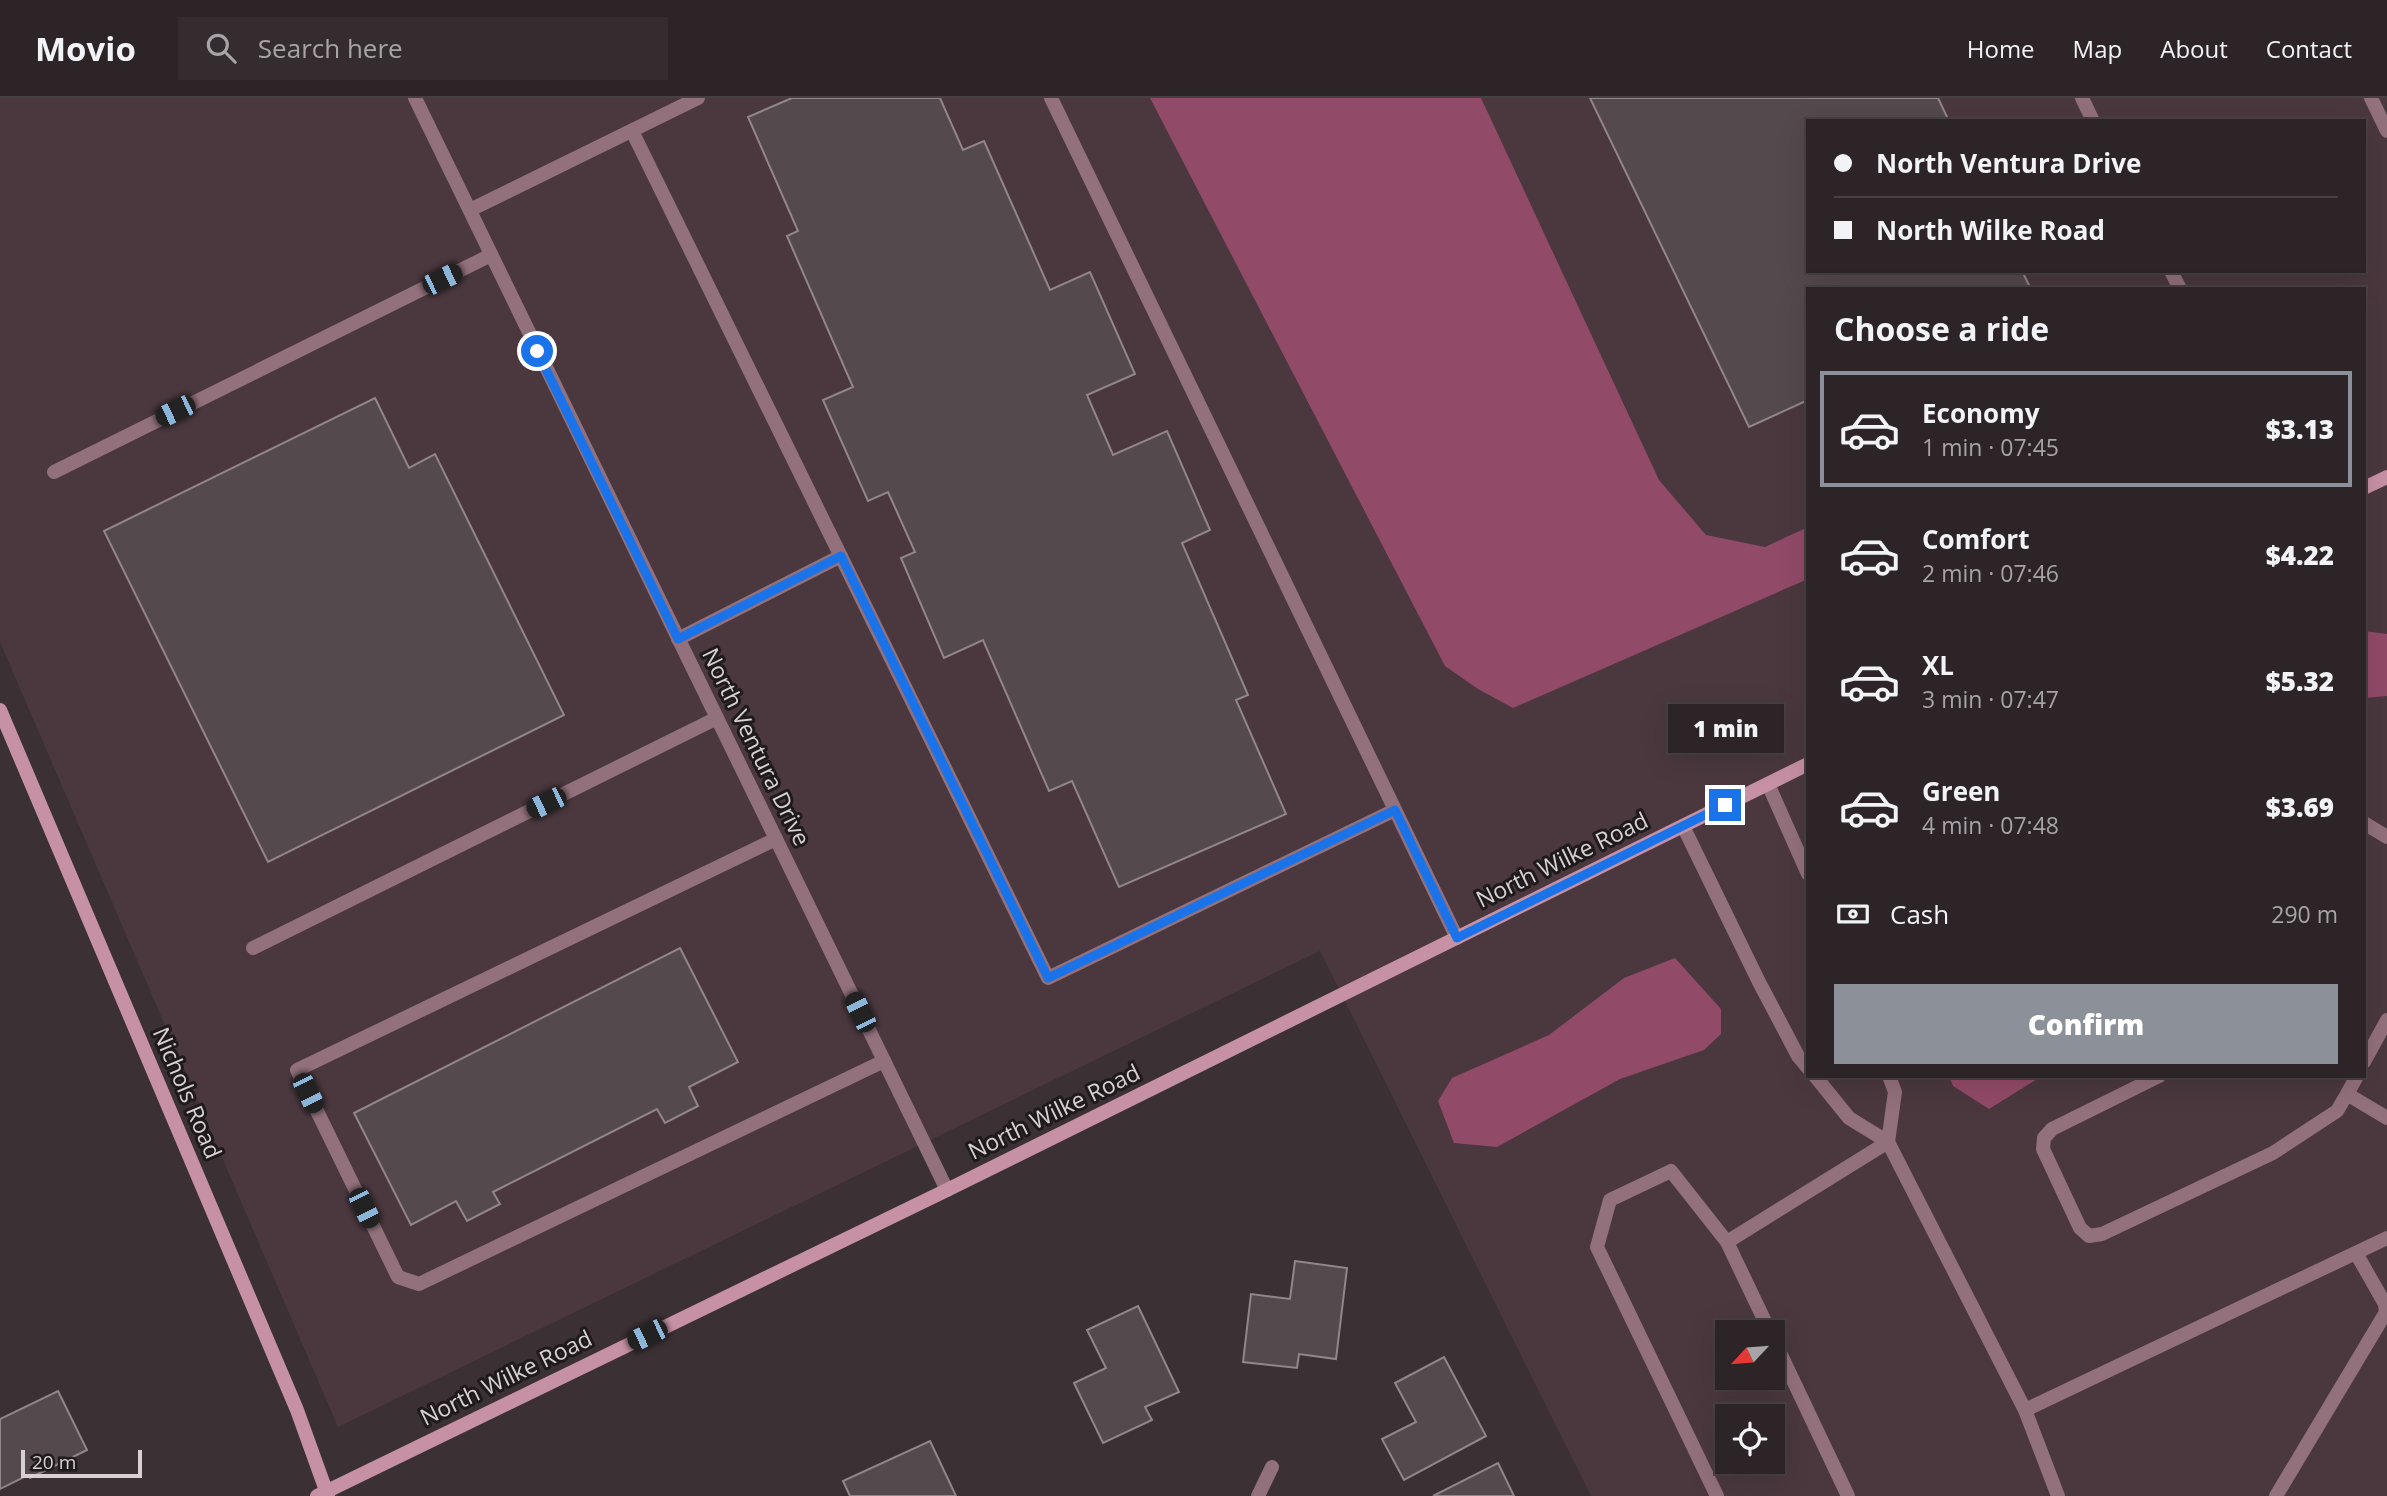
<!DOCTYPE html>
<meta charset="utf-8">
<style>
:root{--surface:#2c2427;--page:#342c2f;--text:#f1f3f6;--muted:#a6a4a7;--line:#484144;--accent:#8c9099}
body{margin:0;font-family:"Open Sans",sans-serif;background:var(--page);color:var(--text);height:100vh;display:flex;flex-direction:column;font-size:26px;white-space:nowrap}
*{box-sizing:border-box;margin:0}
p{font-size:23px;color:var(--muted)}
.icon{flex:none;width:38px;height:38px;fill:none;stroke:currentColor;stroke-width:2;stroke-linecap:round;stroke-linejoin:round}
.map{position:relative;flex:1;overflow:hidden}
.sheet{position:absolute;left:1806px;top:189px;width:560px;height:791px;display:flex;flex-direction:column;background:var(--surface);border-radius:0px;box-shadow:0 7px 28px #0002,0 0 0 2px var(--line)}
.sheet>*{flex:none}
.top-card{position:absolute;left:1806px;top:21px;width:560px;height:154px;border-radius:0px;box-shadow:0 7px 28px #0002,0 0 0 2px var(--line);display:grid;align-content:center;height:154px;padding:0 28px;background:var(--surface)}
.needle{width:46px;rotate:244deg}
.fabs{position:absolute;left:1715px;top:1222px;display:grid;gap:14px}
.fabs a{display:grid;place-items:center;width:70px;height:70px;border-radius:0px;background:var(--surface);box-shadow:0 7px 28px #0002,0 0 0 2px var(--line);font-size:35px}
.scale{position:absolute;left:21px;bottom:18px;width:121px;box-sizing:border-box;padding-left:7px;border:4px solid #d8d1d3;border-top:0;font-size:19px;line-height:24px;white-space:nowrap;color:#d8d1d3;-webkit-text-stroke:5px #1f1a1b;paint-order:stroke}
.end{position:absolute;width:32px;height:32px;margin:-16px;border:9px solid #1a73e8;background:#fff;box-shadow:0 0 0 4px #fff}
.from{border-radius:50%}
.bubble{position:absolute;height:49px;border-radius:0px;background:var(--surface);box-shadow:0 7px 28px #0002,0 0 0 2px var(--line);font-size:23px;font-weight:800;line-height:49px;text-align:center}
.car{position:absolute;width:21px;height:42px;margin:-21px -10px;border-radius:9px;box-shadow:0 0 5px 2px #0007;background:linear-gradient(#222 24%,#8ab4d8 0 40%,#222 0 76%,#8ab4d8 0 86%,#222 0)}
.top-card b{display:flex;align-items:center;gap:24px;height:66px;font-size:26px}
.top-card b+b{border-top:2px solid var(--line)}
.top-card i{width:18px;height:18px;background:var(--text)}
ul{padding:0;list-style:none}
li{display:flex;align-items:center;gap:21px;height:116px;margin:0 14px 10px;padding:0 14px;border:4px solid transparent;border-radius:0px}
li div{flex:1}
li b{display:block;font-size:26px}
li em{font-style:normal;font-weight:800}
li.current{border-color:var(--accent)}
li>.icon{width:63px;height:63px;stroke-width:1.5}
h2{padding:0 28px;font-size:32px;line-height:84px}
.pay{display:flex;align-items:center;gap:18px;height:77px;padding:0 28px;font-size:26px}
.pay p{margin-inline-start:auto}
.button{display:flex;gap:14px;margin-top:auto;padding:14px 28px}
.button a{flex:1;height:80px;border-radius:0px;background:var(--accent);color:#fff;font-size:28px;font-weight:800;line-height:80px;text-align:center}
header{display:flex;align-items:center;gap:42px;box-sizing:border-box;height:98px;padding:0 35px;background:var(--surface);border-bottom:2px solid var(--line)}
header strong{font-size:33px}
nav{display:flex;gap:38px;margin-inline-start:auto;font-size:24px}
.search{width:490px;height:63px;background:var(--page);display:flex;align-items:center;gap:18px;box-sizing:border-box;padding:0 24px;border-radius:0px;color:var(--muted);font-size:26px}
.map>svg:first-child{display:block}
.built{fill:#4a383e;fill-rule:evenodd}
.water{fill:#914a68}
.building{fill:#54494d;stroke:#92868a;stroke-width:2}
.lines{fill:none;stroke-linecap:round;stroke-linejoin:round}
.lane{stroke:#92707c;stroke-width:14}
.street{stroke:#92707c;stroke-width:14}
.secondary{stroke:#c791a5;stroke-width:14}
.route{stroke:#1a73e8;stroke-width:9}
.labels{text-anchor:middle;stroke-width:6;stroke-linejoin:round;paint-order:stroke}
.street-label{font-size:23px;fill:#d8d1d3;stroke:#1f1a1b}
</style>
<header>
<strong>Movio</strong>
<div class="search"><svg class="icon" aria-label="search" viewBox="0 0 24 24"><circle cx="10" cy="10" r="6"/><path d="M15 15l6 6"/></svg>Search here</div>
<nav><a>Home</a><a>Map</a><a>About</a><a>Contact</a></nav>
</header>
<div class="map">
<svg width="2387" height="1398" viewBox="0 0 2387 1398">
<rect width="100%" height="100%" fill="#3b3034"/>
<!-- built -->
<path class="built" d="M0,0H2387V1398H1591L1320,853L338,1329L0,544ZM1808,23H2364V173H1808ZM1808,191H2364V978H1808ZM1727,1234H1773V1279H1727ZM1727,1318H1773V1363H1727Z"/>
<!-- water -->
<path class="water" d="M1150,0H1481L1659,382L1706,437L1765,449L1808,429V481L1513,610L1478,591L1445,568Z
M2364,533L2387,536V598L2364,600Z
M1675,860L1721,911V936L1704,952L1620,981L1497,1049L1454,1045L1438,1003L1452,980L1549,937L1624,880Z
M1949,978H2042L1989,1011L1953,988Z"/>
<!-- building -->
<path class="building" d="M792,0H940L963,52L984,43L1050,192L1090,174L1135,276L1087,297L1113,357L1167,333L1210,432L1182,445L1248,597L1236,602L1286,716L1119,789L1072,683L1049,693L983,542L944,560L901,460L915,454L888,394L868,403L823,302L853,289L787,138L798,133L748,19Z
M1590,0H1938L1949,23H1808V173H2022L2031,191H1808V302L1749,329Z
M375,300L409,370L435,356L564,617L268,764L104,433Z
M680,850L738,964L689,989L698,1008L665,1025L657,1011L493,1094L500,1106L467,1123L456,1103L411,1127L354,1015Z
M1295,1163L1347,1170L1336,1261L1299,1256L1297,1270L1243,1264L1251,1196L1290,1201Z
M1138,1208L1179,1294L1145,1309L1152,1322L1103,1345L1074,1285L1106,1270L1087,1232Z
M1444,1259L1486,1338L1404,1382L1382,1341L1416,1324L1395,1285Z
M58,1293L87,1352L30,1380L28,1377L0,1391V1321Z
M930,1343L956,1398H850L843,1383Z
M1498,1365L1514,1398H1433Z"/>
<g class="lines">
<!-- lane -->
<path class="lane" d="M1051,0L1457,840
M2082,0L2093,23
M2371,0L2387,33
M632,33L1048,880L1395,712
M470,112L698,0
M2171,173L2180,191
M54,374L491,157
M678,541L841,458
M1768,686L1808,776
M2364,725L2387,739
M1683,728L1759,884L1798,958L1808,970
M776,741L297,972L398,1179L419,1186L884,963
M253,850L717,620
M2364,964L2387,922
M1815,978L1849,1020L1888,1044L1895,994L1889,978
M2159,978L2052,1031L2044,1040L2043,1051L2080,1130L2089,1138L2102,1136L2273,1055L2337,1013L2347,996L2387,1020
M2347,996L2357,978
M1727,1144L1770,1234
M1773,1240L1848,1398
M2025,1312L2387,1140
M1258,1398L1272,1369
M1717,1398L1597,1149L1610,1102L1671,1073L1727,1144L1888,1044L2025,1312L2058,1398
M2276,1398L2386,1214L2385,1206L2356,1155"/>
<!-- street -->
<path class="street" d="M415,0L947,1092"/>
<!-- secondary -->
<path class="secondary" d="M2364,390L2387,379
M0,612L297,1312L328,1398
M317,1398L947,1092L1808,666"/>
</g>
<g class="lines">
<!-- route -->
<path class="route" d="M537,253L678,541L841,458L1048,880L1395,712L1457,840L1725,707"/>
</g>
<g class="labels">
<!-- street labels -->
<g class="street-label">
<text transform="translate(756 649) rotate(64)" y="8">North Ventura Drive</text>
<text transform="translate(1562 762) rotate(-26)" y="8">North Wilke Road</text>
<text transform="translate(187 995) rotate(67)" y="8">Nichols Road</text>
<text transform="translate(1054 1014) rotate(-26)" y="8">North Wilke Road</text>
<text transform="translate(506 1280) rotate(-26)" y="8">North Wilke Road</text>
</g>
</g>
</svg>
<div class="fabs">
<a><svg class="needle" viewBox="-14 -14 28 28"><path d="M0-13l5 13h-10z" fill="#e53935"/><path d="M0 13l5-13h-10z" fill="#a6a4a7"/></svg></a>
<a><svg class="icon" aria-label="locate" viewBox="0 0 24 24"><circle cx="12" cy="12" r="6"/><path d="M12 2v4M12 18v4M2 12h4M18 12h4"/></svg></a>
</div>
<div class="scale">20 m</div>
<i class="end from" style="left:537px;top:253px"></i>
<i class="end" style="left:1725px;top:707px"></i>
<div class="bubble" style="left:1668px;top:606px;width:116px">1 min</div>
<i class="car" style="left:442px;top:181px;rotate:64deg"></i>
<i class="car" style="left:175px;top:313px;rotate:244deg"></i>
<i class="car" style="left:546px;top:705px;rotate:244deg"></i>
<i class="car" style="left:860px;top:914px;rotate:334deg"></i>
<i class="car" style="left:308px;top:995px;rotate:154deg"></i>
<i class="car" style="left:364px;top:1110px;rotate:154deg"></i>
<i class="car" style="left:647px;top:1237px;rotate:244deg"></i>
<div class="top-card">
<b><i class="from"></i>North Ventura Drive</b>
<b><i></i>North Wilke Road</b>
</div>
<section class="sheet">
<h2>Choose a ride</h2>
<ul>
<li class="current"><svg class="icon" aria-label="car" viewBox="0 0 24 24"><path d="M5 17H2v-5l4-1 3-4h7l3 4 3 1v5h-3M9 17h6M6 11h13"/><circle cx="7" cy="17" r="2"/><circle cx="17" cy="17" r="2"/></svg><div><b>Economy</b><p>1 min · 07:45</p></div><em>$3.13</em></li>
<li><svg class="icon" aria-label="car" viewBox="0 0 24 24"><path d="M5 17H2v-5l4-1 3-4h7l3 4 3 1v5h-3M9 17h6M6 11h13"/><circle cx="7" cy="17" r="2"/><circle cx="17" cy="17" r="2"/></svg><div><b>Comfort</b><p>2 min · 07:46</p></div><em>$4.22</em></li>
<li><svg class="icon" aria-label="car" viewBox="0 0 24 24"><path d="M5 17H2v-5l4-1 3-4h7l3 4 3 1v5h-3M9 17h6M6 11h13"/><circle cx="7" cy="17" r="2"/><circle cx="17" cy="17" r="2"/></svg><div><b>XL</b><p>3 min · 07:47</p></div><em>$5.32</em></li>
<li><svg class="icon" aria-label="car" viewBox="0 0 24 24"><path d="M5 17H2v-5l4-1 3-4h7l3 4 3 1v5h-3M9 17h6M6 11h13"/><circle cx="7" cy="17" r="2"/><circle cx="17" cy="17" r="2"/></svg><div><b>Green</b><p>4 min · 07:48</p></div><em>$3.69</em></li>
</ul>
<div class="pay"><svg class="icon" aria-label="cash" viewBox="0 0 24 24"><path d="M3 7h18v10H3z"/><circle cx="12" cy="12" r="2"/></svg>Cash<p>290 m</p></div>
<div class="button"><a>Confirm</a></div>
</section>
</div>
